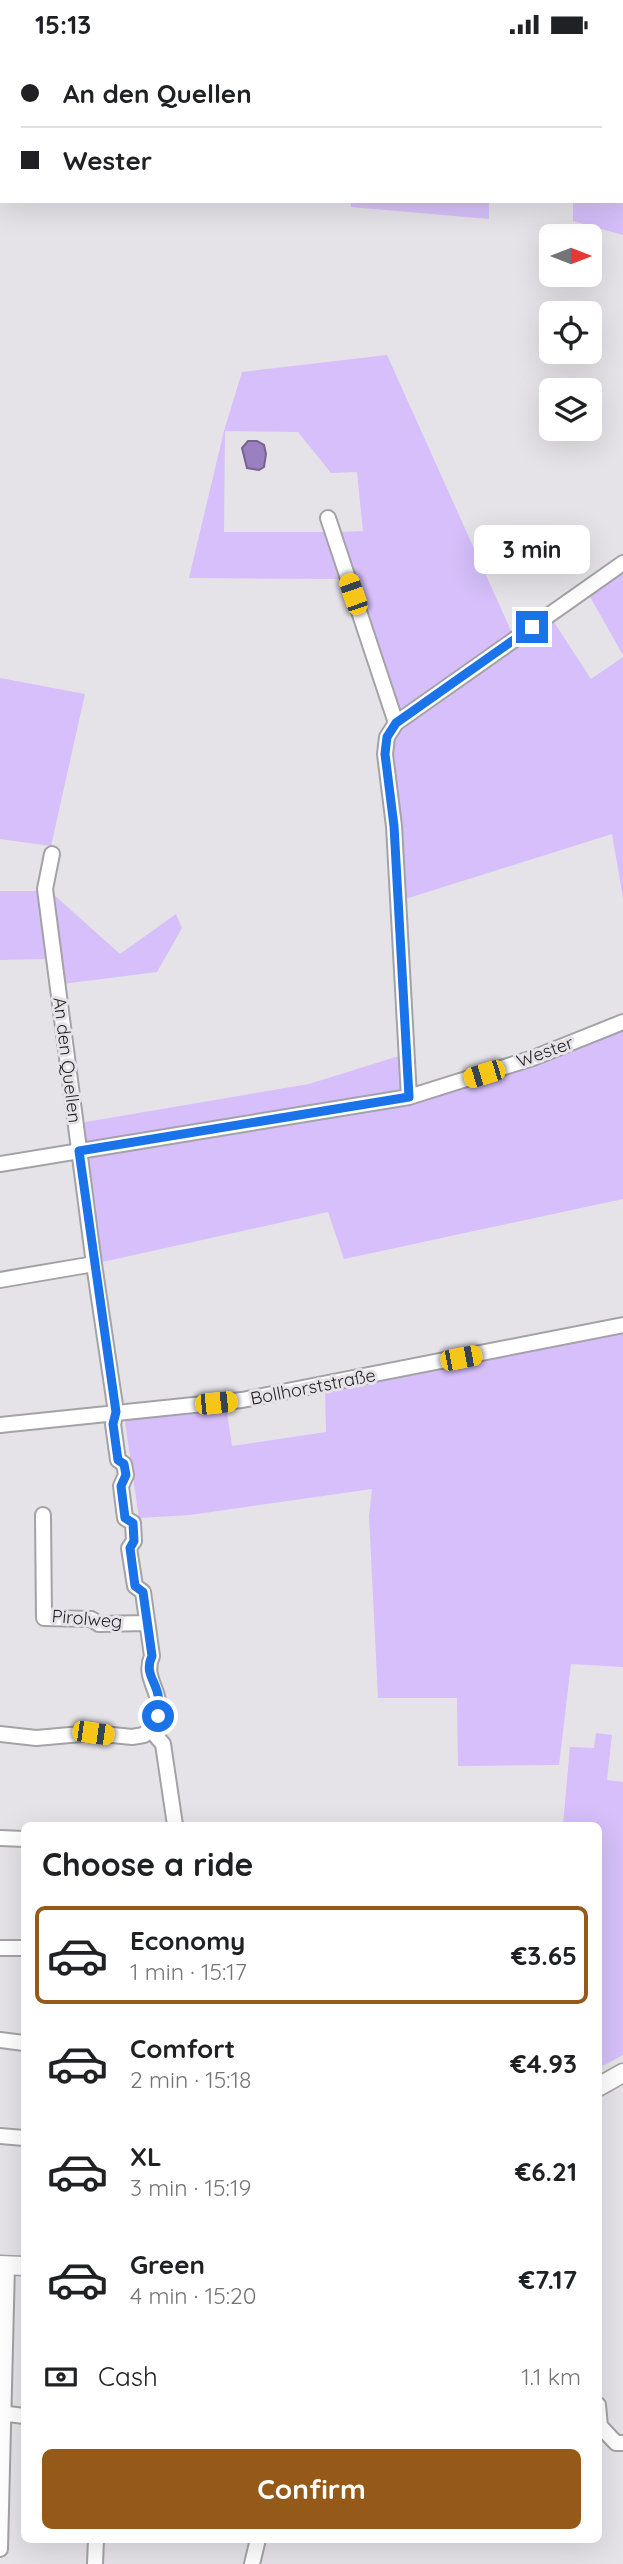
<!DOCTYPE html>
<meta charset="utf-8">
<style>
:root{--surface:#fff;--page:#f2f2f2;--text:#202124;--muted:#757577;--line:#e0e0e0;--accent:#955a19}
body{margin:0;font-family:Quicksand,sans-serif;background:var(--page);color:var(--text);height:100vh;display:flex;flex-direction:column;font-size:26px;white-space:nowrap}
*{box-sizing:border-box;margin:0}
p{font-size:23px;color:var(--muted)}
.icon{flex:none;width:38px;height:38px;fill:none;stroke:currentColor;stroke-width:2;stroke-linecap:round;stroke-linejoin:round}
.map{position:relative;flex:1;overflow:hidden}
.panel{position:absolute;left:21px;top:1773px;width:581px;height:721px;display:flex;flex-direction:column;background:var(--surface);border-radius:10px;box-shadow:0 7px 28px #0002}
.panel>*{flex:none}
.top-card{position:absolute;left:0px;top:0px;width:623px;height:154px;box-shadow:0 7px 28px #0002;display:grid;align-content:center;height:154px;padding:0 21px;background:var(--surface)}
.needle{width:46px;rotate:90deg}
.tools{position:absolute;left:539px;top:175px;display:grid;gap:14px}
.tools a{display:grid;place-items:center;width:63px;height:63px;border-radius:10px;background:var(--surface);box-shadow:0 7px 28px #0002;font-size:35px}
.end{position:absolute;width:32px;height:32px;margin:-16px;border:9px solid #1a73e8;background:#fff;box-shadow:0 0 0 4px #fff}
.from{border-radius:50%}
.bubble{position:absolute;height:49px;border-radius:10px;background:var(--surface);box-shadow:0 7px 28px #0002;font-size:23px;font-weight:700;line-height:49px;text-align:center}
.car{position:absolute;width:21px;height:42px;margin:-21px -10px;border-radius:9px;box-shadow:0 0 5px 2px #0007;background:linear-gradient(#f5c518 24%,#345 0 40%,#f5c518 0 76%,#345 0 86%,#f5c518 0)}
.top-card b{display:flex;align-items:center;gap:24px;height:66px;font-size:26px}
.top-card b+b{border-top:2px solid var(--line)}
.top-card i{width:18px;height:18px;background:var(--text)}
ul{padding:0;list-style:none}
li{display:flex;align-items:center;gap:21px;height:98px;margin:0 14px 10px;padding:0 7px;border:4px solid transparent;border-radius:10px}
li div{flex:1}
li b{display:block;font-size:26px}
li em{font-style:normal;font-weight:700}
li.on{border-color:var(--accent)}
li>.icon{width:63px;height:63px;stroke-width:1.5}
h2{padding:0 21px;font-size:32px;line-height:84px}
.pay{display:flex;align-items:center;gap:18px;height:77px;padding:0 21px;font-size:26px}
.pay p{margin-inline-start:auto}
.cta{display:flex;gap:14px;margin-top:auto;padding:14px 21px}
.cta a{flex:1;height:80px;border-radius:10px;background:var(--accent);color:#fff;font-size:28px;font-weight:700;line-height:80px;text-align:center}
.status{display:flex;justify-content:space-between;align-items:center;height:49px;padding:0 35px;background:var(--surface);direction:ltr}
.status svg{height:19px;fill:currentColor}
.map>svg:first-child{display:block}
.green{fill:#d6bffa}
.water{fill:#9a80c1;stroke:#756391;stroke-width:2}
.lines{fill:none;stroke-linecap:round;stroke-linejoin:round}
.minor-casing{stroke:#a3a2a6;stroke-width:18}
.major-casing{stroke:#a3a2a6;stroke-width:21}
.minor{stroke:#fff;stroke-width:14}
.major{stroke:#fff;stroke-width:18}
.route{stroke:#1a73e8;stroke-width:9}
.labels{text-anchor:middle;stroke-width:6;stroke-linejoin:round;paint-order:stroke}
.street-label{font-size:18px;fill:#201f21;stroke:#e5e3e7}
</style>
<div class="status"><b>15:13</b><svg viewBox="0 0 49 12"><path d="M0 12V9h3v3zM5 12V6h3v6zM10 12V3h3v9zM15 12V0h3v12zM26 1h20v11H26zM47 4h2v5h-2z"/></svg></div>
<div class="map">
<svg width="623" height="2515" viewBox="0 0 623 2515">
<rect width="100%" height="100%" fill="#e5e3e7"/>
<!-- green -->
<path class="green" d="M573,0H623V186L573,172V152H621V2Z
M351,152H489V170L351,158Z
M387,306L512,584L398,667L337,483L363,482L357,423L331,424L298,383L225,382L224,483H328L343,530L189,529L224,382L242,323Z
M623,522V606L589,546Z
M552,570L591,630L623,608V849L612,785L402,851L389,707L392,689L400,677Z
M0,629L85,645L51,797L0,790Z
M0,842H42L49,910L0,911Z
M52,844L120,905L176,865L182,879L157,923L62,935Z
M623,979V1150L344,1210L328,1163L98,1214L84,1105L413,1051Z
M402,1006L405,1044L84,1097L80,1074L309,1035Z
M623,1276V1618L571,1615L559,1716L458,1717L457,1649H378L369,1467L372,1440L190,1466L139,1469L124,1366L226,1357L232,1397L326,1383L325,1340Z
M596,1684L612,1686L607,1731L623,1733V2006L599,2019L598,1776H563L570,1698L594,1699Z"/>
<!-- water -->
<path class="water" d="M248,392H257L264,396L266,405L264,418L259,421L247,419L242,399Z"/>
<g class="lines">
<!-- minor casing -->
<g class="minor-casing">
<path id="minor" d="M328,469L396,674
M409,1048L394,777L385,705L387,688L396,674L623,514
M0,1115L409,1048L533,1009L623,973
M0,1231L94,1215
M0,1376L242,1351L623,1276
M43,1466L44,1569L91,1570L99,1575L146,1574
M150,1680L163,1695L175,1776
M0,1685L36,1689L93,1684L132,1688L144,1686C179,1650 139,1637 152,1607L143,1543L135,1537L129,1499L134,1492L133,1474L125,1469L121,1437L126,1426L124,1415L118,1411L113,1375L116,1363L94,1215L45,840L52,805
M0,1789L24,1790
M0,1899H24
M0,1991L24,1994
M0,2087L24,2089
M598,2356L600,2377L616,2394H623
M0,2364L24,2367
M0,2500L7,2216
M95,2515L96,2490
M252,2515L258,2490"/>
</g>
<!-- major casing -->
<g class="major-casing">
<path id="major" d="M598,2038L623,2024
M0,2216L24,2217"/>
</g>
<!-- minor -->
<use href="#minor" class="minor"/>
<!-- major -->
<use href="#major" class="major"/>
</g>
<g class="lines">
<!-- route -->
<path class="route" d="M158,1667C159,1659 160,1650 157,1642C153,1629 145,1622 152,1607L143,1543L135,1537L130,1499L134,1492L133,1474L125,1469L121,1437L126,1426L124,1415L118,1411L113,1375L116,1363L79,1102L409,1048L394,777L385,705L387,688L396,674L532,578"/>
</g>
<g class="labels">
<!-- street labels -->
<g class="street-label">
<text transform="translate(545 1003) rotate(-20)" y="6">Wester</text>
<text transform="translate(67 1011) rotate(83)" y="6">An den Quellen</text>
<text transform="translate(313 1338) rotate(-11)" y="6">Bollhorststraße</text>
<text transform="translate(87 1570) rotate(5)" y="6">Pirolweg</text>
</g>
</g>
</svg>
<div class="tools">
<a><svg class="needle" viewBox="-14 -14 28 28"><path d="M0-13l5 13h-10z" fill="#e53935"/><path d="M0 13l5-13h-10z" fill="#757577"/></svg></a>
<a><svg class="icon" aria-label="locate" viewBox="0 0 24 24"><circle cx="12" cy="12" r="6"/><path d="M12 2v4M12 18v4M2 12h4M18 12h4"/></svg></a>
<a><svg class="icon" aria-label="layers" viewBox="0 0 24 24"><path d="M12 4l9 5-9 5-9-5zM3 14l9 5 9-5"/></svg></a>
</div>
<i class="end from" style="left:158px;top:1667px"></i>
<i class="end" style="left:532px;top:578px"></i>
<div class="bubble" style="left:474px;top:476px;width:116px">3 min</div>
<i class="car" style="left:353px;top:545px;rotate:341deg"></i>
<i class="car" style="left:484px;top:1025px;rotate:253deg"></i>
<i class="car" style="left:461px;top:1309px;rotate:79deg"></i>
<i class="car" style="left:216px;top:1354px;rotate:84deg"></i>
<i class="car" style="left:93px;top:1684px;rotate:98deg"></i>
<div class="top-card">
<b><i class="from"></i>An den Quellen</b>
<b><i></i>Wester</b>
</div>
<section class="panel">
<h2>Choose a ride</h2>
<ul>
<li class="on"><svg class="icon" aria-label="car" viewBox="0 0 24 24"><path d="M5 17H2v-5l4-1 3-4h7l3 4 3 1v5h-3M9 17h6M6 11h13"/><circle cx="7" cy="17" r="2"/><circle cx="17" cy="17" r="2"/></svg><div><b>Economy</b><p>1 min · 15:17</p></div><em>€3.65</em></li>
<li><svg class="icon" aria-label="car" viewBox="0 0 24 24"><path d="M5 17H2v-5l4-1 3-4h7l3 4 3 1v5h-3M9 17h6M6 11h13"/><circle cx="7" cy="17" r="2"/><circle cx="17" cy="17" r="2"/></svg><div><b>Comfort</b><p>2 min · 15:18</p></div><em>€4.93</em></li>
<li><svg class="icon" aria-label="car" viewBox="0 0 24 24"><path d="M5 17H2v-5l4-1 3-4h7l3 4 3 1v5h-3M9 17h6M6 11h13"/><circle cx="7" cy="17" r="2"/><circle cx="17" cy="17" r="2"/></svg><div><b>XL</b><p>3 min · 15:19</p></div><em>€6.21</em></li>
<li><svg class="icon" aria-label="car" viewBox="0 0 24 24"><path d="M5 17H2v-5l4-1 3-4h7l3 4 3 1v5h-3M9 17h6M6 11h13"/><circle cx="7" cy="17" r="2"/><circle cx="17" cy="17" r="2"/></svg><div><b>Green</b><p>4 min · 15:20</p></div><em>€7.17</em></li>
</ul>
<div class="pay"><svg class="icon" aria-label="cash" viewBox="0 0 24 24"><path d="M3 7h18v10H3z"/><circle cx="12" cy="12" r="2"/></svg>Cash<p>1.1 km</p></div>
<div class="cta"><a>Confirm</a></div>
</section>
</div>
